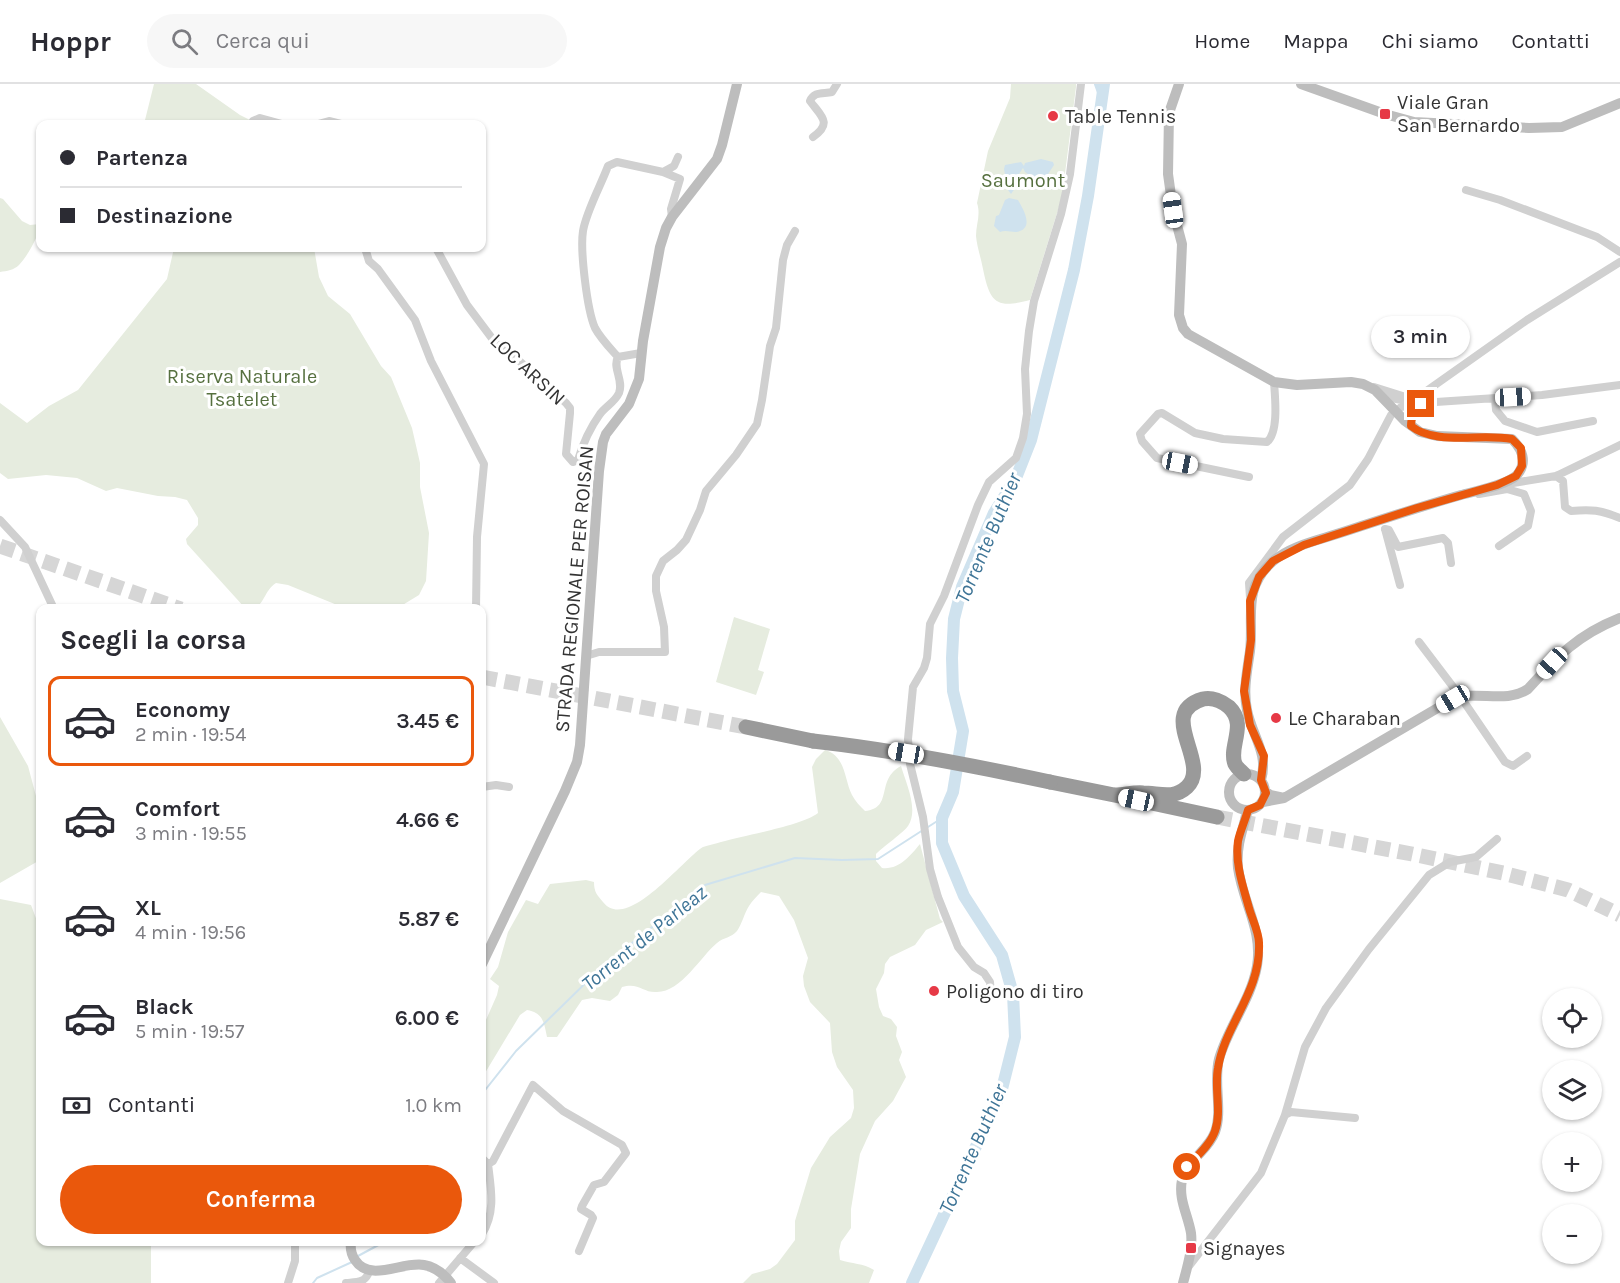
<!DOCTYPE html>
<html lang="it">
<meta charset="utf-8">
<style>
:root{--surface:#fff;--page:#f7f7f7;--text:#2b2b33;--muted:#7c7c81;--line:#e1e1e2;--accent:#ea580c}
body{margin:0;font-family:Karla,sans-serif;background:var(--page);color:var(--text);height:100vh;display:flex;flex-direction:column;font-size:22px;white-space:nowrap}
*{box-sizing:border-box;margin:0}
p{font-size:20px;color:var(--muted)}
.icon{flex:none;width:33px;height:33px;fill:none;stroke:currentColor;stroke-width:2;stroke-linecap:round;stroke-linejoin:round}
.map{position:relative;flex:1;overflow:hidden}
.sheet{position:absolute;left:36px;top:520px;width:450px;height:642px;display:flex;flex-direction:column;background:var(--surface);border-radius:12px;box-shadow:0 2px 4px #0004}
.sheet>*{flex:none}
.banner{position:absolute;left:36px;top:36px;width:450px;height:132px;border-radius:12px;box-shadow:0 2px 4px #0004;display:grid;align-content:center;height:132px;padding:0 24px;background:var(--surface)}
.buttons{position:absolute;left:1542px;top:904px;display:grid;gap:12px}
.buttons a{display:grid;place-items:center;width:60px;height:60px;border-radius:50%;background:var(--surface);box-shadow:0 2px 4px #0004;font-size:30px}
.end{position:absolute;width:27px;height:27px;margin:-14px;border:8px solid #ea580c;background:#fff;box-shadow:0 0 0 3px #fff}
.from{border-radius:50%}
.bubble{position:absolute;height:42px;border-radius:21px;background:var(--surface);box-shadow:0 2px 4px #0004;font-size:20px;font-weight:600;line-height:42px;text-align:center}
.car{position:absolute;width:18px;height:36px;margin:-18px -9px;border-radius:8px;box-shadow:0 0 4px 2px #0007;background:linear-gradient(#fff 24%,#345 0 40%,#fff 0 76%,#345 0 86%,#fff 0)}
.banner b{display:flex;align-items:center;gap:21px;height:57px;font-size:22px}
.banner b+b{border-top:2px solid var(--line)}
.banner i{width:15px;height:15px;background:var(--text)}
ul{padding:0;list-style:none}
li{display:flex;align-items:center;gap:18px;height:90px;margin:0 12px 9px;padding:0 12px;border:3px solid transparent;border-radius:12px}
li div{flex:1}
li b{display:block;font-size:22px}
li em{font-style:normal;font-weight:600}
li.on{border-color:var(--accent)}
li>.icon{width:54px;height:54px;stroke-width:1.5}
h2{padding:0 24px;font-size:27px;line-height:72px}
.pay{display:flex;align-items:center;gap:15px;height:66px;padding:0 24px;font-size:22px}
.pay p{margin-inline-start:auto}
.primary-button{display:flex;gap:12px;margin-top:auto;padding:12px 24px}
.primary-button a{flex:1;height:69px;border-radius:36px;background:var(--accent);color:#fff;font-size:24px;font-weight:600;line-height:69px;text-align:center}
header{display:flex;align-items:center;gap:36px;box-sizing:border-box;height:84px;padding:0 30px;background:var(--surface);border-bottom:2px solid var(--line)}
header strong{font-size:28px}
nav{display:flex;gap:33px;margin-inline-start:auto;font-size:21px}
.search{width:420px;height:54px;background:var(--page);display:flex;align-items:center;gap:15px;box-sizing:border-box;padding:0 21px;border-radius:33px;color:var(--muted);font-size:22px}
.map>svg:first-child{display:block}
.green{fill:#e6ecdf}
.water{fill:#cfe2ee}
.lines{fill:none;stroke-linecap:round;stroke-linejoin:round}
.stream{stroke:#cfe2ee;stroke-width:2}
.canal{stroke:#cfe2ee;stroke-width:8}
.river{stroke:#cfe2ee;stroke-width:12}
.motorway-tunnel{stroke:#d6d6d6;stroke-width:15;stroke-dasharray:15 8;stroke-linecap:butt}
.minor{stroke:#d0d0d0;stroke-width:8}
.secondary{stroke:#bdbdbd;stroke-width:10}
.motorway{stroke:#9a9a9a;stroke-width:15}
.motorway-bridge{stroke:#9a9a9a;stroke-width:15}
.route{stroke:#ea580c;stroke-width:8}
.poi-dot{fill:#e63946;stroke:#fff;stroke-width:2}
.labels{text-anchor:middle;stroke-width:6;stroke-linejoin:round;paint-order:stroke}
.poi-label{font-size:20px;fill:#333;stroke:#fff;text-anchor:start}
.park-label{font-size:20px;fill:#56703f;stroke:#fff}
.street-label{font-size:20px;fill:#333;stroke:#fff}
.water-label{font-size:21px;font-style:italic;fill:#3f7597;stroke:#fff}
</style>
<header>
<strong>Hoppr</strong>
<div class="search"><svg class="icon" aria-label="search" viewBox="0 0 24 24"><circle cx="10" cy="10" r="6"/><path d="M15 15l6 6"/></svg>Cerca qui</div>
<nav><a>Home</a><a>Mappa</a><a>Chi siamo</a><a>Contatti</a></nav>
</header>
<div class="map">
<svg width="1620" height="1199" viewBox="0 0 1620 1199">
<rect width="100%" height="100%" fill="#fff"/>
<!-- green -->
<path class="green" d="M154,0H196L240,31L258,40H144Z
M1011,0H1076V3L1062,113L1030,216C996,225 990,219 983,185C981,174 977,163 976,152C976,140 981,131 977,119L988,67L1010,14Z
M0,114L3,115L22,137L30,141L40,140C40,150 27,173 19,181C14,186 7,187 0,188Z
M174,164H314L319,193L328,212L350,230L381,282L391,293L412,344L420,379V403L429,449L426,497L419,511L396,525H347L288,501L276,499C261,509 265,528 245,524L187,460L186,455L198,441V434L187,416L175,413L158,412L117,404L106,407L77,394L46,391L8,395L0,389V319L27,339L49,322L78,306L167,195Z
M734,533L770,545L758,586L764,588L756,611L716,598Z
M0,633L28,682L40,727V776L0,799Z
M825,666C846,672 844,695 852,711C855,717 860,722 865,727C894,724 875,696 901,682C906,699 919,726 908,742C905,747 882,764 876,770V777L882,784C899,786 910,772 920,760L940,835L943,838L926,846L915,861L890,873L885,880L884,889L876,905L879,923L883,932L891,935L897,943L896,952L902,968L899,976L906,993L893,1017L875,1037L860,1070L851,1125V1144L841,1158L839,1167L840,1176C852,1180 863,1179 874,1186L869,1199H743L752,1190L770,1185L777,1180L795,1156V1137L811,1084L830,1053L851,1034L854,1024L853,1006L837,983L832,968L830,939L810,918L804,902L803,892L808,874L794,836L779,812L761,808C757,812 752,817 749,822C744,830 742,840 737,847C731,854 724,853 717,859C701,872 681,908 657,908C643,909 639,898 622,903L618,911L610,917L592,914L582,916L557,953H547C544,938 543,929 527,926L520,931L482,994V945L497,911L499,902L490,895L498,883L508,848L526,816L538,820L550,800L586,796L594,798C594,808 597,811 603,818C627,849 683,775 703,763C708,761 716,760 721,758C745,751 801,742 818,729L812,683L816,675Z
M0,815L31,821L40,845V1158H151V1199H0Z"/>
<!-- water -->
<path class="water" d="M1041,75L1053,78L1054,81L1044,96H1036L1025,88L1023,84L1017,93L1018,100L1011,110L1008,106L1004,85L1005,81L1021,78L1024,82L1025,79Z
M1009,114L1018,116C1022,123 1034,142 1020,147C1014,150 1007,145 1000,148L994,142L996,132L999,131L1005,116Z"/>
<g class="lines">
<!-- stream -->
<path class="stream" d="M928,743L942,734
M482,1010L516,967L602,883L705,801L795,774L842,776L878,775L923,746
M358,1172L384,1158
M313,1199L317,1194L352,1178"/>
<!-- canal -->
<path class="canal" d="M1098,0L1102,11"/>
<!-- river -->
<path class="river" d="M912,1199L1001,1009L1015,953L1013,910L1002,871L964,812L942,759V734L953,708L963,647L953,607L952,574L954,535L962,503L994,429L1016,394L1031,356L1074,186L1088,112L1104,0"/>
<!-- motorway-tunnel -->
<path class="motorway-tunnel" d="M0,462L181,525
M482,593L746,643
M1217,733L1412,770L1503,789L1568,806L1620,831"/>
<!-- minor -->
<path class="minor" d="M257,40L253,37L260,34L282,40
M318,40L329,37L341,40
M813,53C833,39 821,32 810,17C814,7 823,10 832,8L837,0
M663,88L680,95L671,125L672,133
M1466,106L1500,116L1597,153L1620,168
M365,164L369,177L378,185L415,236L431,277L484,380L477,453L476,525
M436,164L467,221L494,257L505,268L516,274L566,319L570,324V329L566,370L573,378L578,376C583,359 590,344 600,330C606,322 615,318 619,309C624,296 612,284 618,273L641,269
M618,273C610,264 601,255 595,244C587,226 580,166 583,147C586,128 601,101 608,82L617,78L663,88L674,82L678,73
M1374,303L1409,314L1418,313L1527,236L1620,178
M1382,312L1411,318
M1495,315L1496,326L1505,337L1537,348L1593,337
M1411,342C1411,332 1414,327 1421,319
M1556,392L1563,397L1565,423L1571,427C1591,425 1601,426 1620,434
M1249,393L1157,374L1142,357L1140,350L1158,330L1162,329L1195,349L1223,355L1267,358C1279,348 1275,313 1274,298
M1507,400L1556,392L1620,361
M1479,410L1507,405L1524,410L1531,427L1528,442L1499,462
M0,436L25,463L54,525
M1385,445L1389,446L1398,463L1443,454L1448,459L1451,479
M1385,445L1400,501
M1250,514L1249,499L1283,453L1350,401L1368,375L1391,331L1401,323L1421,319L1542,311L1620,301
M1419,558L1460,612L1505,678L1513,682L1527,672
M586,572L599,568H665L664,543L656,507V492L663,477L677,466L686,456L700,426L706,407L736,371L757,340L762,316L770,262L776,244L783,176L787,161L795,147
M482,703L496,701L509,703
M991,909L990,898L984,889L974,883L958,863L938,813L930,785L923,733L910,680L908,655L913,603L924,584L927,574L930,540L944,512L978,421L989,398L1016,374L1023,354L1027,330L1025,285L1029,247L1034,217L1061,130L1070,90L1081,0
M1285,1031L1291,1028L1355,1034
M482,1074L488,1080C491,1105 496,1128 482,1150
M488,1080L493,1077L533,1001L563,1027L622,1061L626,1069L604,1098L594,1101L582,1122L581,1125L591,1131L593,1134L579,1167
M460,1174L494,1199
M1189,1182L1261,1089L1285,1031L1305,963L1326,924L1369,865L1429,791L1450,778L1476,773L1497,755
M288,1199L295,1177V1158
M346,1199C357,1198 365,1199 369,1188
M439,1199L474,1158"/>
<!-- secondary -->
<path class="secondary" d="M1179,0L1169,29L1168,90L1173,126L1182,160L1179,231L1183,244L1188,250L1274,298L1297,301L1351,298L1363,300L1375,306L1405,337L1420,348L1437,352L1512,355C1522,365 1528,378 1517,391C1507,401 1476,407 1461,411C1422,422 1383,435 1343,448C1320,456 1291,461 1272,478C1242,505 1254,533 1250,567C1247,588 1243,606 1247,626C1252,652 1269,669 1261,696
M1301,0L1385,30L1414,38L1529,44L1562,43L1620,19
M1229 708a18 18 0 1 1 36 0a18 18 0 1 1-36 0Z
M1284,714L1453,615C1477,606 1506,620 1528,605C1558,572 1577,551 1620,534
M1263,718L1284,714L1270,711L1265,707
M482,880L565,707L577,678L580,661L599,387L603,358L606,350L629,320L639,295L643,257L660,163L666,144L672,133L717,75L722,61L737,0
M351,1158C350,1165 351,1170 355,1176C370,1199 402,1177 424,1181C435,1183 444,1190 451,1199
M1183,1199C1187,1184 1193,1165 1191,1149C1188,1131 1178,1115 1182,1096C1187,1076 1208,1067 1215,1048C1223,1027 1213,998 1219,975C1228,943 1251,916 1257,882C1263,846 1243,819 1238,784C1236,763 1242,747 1248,726"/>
<!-- motorway -->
<path class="motorway" d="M746,643L813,657
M1050,698L1124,713
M1115,711C1124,711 1134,708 1143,709C1159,709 1173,716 1187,703C1212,679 1155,629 1203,615C1212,613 1222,617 1229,623C1248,641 1228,662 1235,680C1237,684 1241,687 1244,690
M1147,718L1217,733"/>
<!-- motorway-bridge -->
<path class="motorway-bridge" d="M813,657C893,666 971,681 1050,698"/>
</g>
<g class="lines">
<!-- route -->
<path class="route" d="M1187,1083C1197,1072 1210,1061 1215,1047C1222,1028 1214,1004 1218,984C1225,940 1261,908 1259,859C1259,848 1252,835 1249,824C1243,802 1235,780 1238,757C1240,747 1245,737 1248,726L1260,721L1266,709L1261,696L1264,672L1250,641L1244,607L1251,556L1250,517L1259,493L1273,477L1304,461L1417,424L1497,401L1516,392L1522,382L1521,364L1512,355C1481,349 1436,362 1411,342C1411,332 1415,327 1421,320"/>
</g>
<!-- markers -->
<g class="poi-dot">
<rect x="1379" y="24" width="12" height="12" rx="3"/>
<circle cx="1053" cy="32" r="6"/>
<circle cx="1276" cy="634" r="6"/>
<circle cx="934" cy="907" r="6"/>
<rect x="1185" y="1158" width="12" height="12" rx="3"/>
</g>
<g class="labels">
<!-- poi labels -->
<g class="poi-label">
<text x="1397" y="25">Viale Gran<tspan x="1397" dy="23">San Bernardo</tspan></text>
<text x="1065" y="39">Table Tennis</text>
<text x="1288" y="641">Le Charaban</text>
<text x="946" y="914">Poligono di tiro</text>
<text x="1203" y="1171">Signayes</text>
</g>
<!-- park labels -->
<g class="park-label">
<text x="1023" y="103">Saumont</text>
<text x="242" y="299">Riserva Naturale<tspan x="242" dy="23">Tsatelet</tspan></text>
</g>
<!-- street labels -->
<g class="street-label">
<text transform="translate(528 285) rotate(43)" y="7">LOC ARSIN</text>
<text transform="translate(574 505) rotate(-85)" y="7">STRADA REGIONALE PER ROISAN</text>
</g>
<!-- water labels -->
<g class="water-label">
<text transform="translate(988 454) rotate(-67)" y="7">Torrente Buthier</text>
<text transform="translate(644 854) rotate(-39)" y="7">Torrent de Parleaz</text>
<text transform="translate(973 1065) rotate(-66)" y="7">Torrente Buthier</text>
</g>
</g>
</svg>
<div class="buttons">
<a><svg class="icon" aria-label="locate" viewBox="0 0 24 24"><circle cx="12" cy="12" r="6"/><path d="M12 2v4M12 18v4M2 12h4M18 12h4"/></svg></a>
<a><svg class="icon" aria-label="layers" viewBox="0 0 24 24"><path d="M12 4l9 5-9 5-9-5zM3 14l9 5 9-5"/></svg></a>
<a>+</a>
<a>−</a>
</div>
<i class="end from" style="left:1187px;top:1083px"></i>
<i class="end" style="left:1421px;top:320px"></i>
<div class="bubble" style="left:1371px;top:232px;width:99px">3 min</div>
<i class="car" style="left:1173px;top:126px;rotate:352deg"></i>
<i class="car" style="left:1513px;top:313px;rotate:87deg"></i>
<i class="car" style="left:1180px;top:379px;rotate:101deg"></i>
<i class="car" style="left:1552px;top:579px;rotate:223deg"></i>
<i class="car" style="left:1453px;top:615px;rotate:239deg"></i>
<i class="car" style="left:906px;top:669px;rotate:280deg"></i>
<i class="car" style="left:1136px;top:716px;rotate:282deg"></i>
<div class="banner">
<b><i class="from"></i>Partenza</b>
<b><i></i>Destinazione</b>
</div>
<section class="sheet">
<h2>Scegli la corsa</h2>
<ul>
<li class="on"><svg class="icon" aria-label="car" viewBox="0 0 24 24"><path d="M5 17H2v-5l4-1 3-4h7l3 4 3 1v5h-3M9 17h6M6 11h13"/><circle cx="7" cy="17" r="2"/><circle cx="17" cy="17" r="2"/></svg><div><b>Economy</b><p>2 min · 19:54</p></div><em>3.45 €</em></li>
<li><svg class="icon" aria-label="car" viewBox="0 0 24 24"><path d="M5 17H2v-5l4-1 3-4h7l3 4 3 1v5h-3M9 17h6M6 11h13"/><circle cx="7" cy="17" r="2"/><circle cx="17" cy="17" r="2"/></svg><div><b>Comfort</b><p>3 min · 19:55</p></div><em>4.66 €</em></li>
<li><svg class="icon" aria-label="car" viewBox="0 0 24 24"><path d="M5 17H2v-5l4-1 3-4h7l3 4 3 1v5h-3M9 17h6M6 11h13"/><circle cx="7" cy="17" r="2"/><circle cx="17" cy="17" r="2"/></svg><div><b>XL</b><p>4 min · 19:56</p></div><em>5.87 €</em></li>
<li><svg class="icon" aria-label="car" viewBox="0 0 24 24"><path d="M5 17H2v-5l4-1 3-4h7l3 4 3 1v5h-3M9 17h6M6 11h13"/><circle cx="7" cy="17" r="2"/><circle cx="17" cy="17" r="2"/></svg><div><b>Black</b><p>5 min · 19:57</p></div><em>6.00 €</em></li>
</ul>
<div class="pay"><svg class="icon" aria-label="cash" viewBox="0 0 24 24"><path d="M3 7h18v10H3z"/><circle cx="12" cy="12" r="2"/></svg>Contanti<p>1.0 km</p></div>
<div class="primary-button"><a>Conferma</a></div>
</section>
</div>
